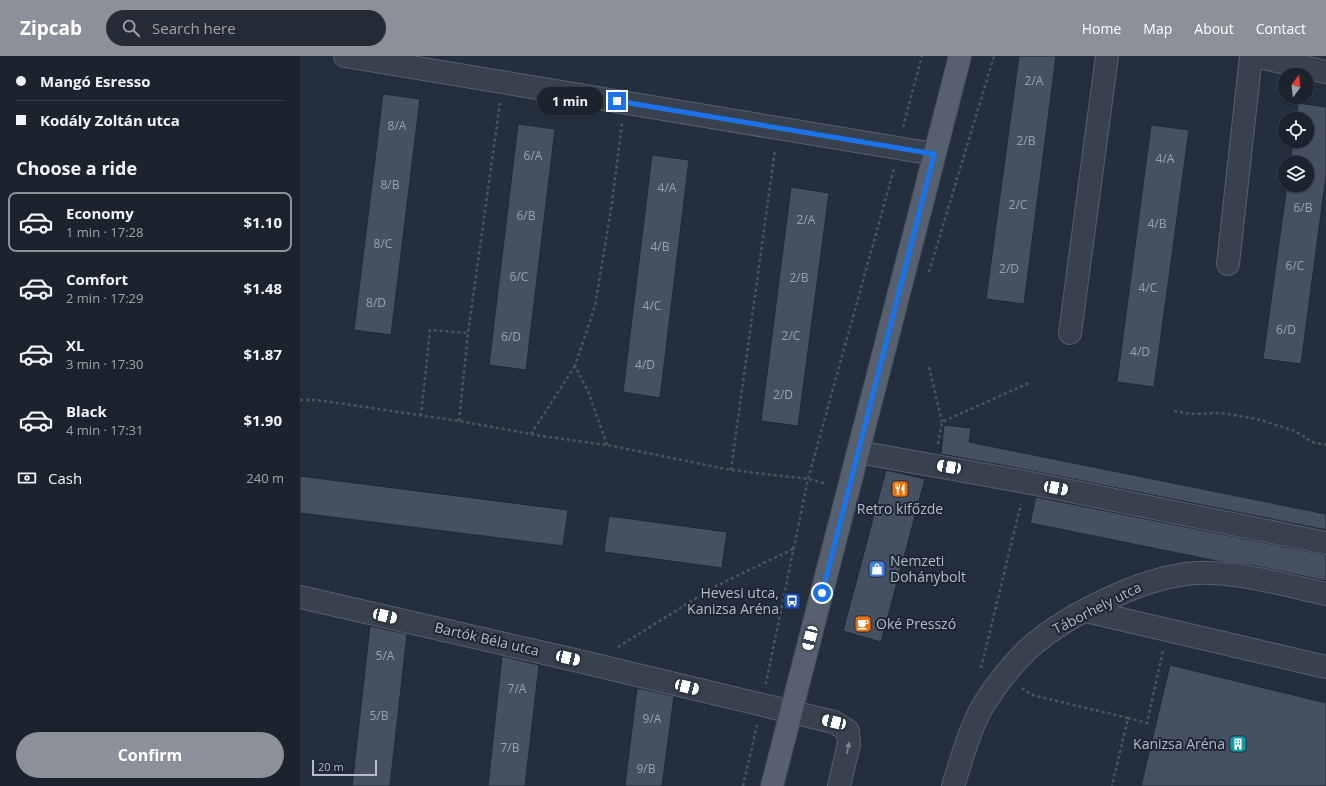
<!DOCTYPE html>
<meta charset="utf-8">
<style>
:root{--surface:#1b232e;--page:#242b36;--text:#f1f3f6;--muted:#a0a4aa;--line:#39404a;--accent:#8c9099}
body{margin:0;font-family:"Open Sans",sans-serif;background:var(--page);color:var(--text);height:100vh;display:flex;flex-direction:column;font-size:15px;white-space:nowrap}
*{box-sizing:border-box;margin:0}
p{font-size:13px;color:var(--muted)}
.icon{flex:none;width:22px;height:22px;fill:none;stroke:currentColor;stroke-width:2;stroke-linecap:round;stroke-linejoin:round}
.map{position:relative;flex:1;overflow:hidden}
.drawer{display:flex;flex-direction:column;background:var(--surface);width:300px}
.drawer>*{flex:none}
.hud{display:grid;align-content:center;height:88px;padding:0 16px;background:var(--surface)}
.needle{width:26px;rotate:15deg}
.fabs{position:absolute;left:978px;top:12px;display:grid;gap:8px}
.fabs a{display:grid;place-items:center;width:36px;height:36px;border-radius:50%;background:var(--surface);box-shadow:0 1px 3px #0004,0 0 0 1px var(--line);font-size:20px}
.scale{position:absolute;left:12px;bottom:10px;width:65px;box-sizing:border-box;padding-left:4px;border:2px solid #b4bcc9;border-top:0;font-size:11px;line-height:14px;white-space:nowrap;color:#b4bcc9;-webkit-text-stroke:3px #1d2633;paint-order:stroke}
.end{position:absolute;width:18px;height:18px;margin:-9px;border:5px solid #1a73e8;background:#fff;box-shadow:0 0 0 2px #fff}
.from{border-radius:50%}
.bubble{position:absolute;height:28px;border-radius:14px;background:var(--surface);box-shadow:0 1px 3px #0004,0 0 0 1px var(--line);font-size:13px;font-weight:700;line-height:28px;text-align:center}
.car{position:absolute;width:12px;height:24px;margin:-12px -6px;border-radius:5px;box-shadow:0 0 3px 1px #0007;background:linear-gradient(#fff 24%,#345 0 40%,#fff 0 76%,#345 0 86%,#fff 0)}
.hud b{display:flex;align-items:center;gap:14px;height:38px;font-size:15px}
.hud b+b{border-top:1px solid var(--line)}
.hud i{width:10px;height:10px;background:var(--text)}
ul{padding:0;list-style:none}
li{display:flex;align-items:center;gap:12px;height:60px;margin:0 8px 6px;padding:0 8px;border:2px solid transparent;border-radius:8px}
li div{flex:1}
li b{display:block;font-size:15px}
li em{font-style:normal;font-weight:700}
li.on{border-color:var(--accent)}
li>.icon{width:36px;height:36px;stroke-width:1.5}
h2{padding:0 16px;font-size:18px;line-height:48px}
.pay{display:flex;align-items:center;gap:10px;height:44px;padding:0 16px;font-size:15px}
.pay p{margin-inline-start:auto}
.action{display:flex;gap:8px;margin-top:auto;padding:8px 16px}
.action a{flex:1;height:46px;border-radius:24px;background:var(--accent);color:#fff;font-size:16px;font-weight:700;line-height:46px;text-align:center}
header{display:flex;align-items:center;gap:24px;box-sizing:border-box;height:56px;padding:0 20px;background:var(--accent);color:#fff}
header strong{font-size:19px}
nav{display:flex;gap:22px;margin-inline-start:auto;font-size:14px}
.search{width:280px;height:36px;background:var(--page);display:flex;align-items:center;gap:10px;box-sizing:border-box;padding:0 14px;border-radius:22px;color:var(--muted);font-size:15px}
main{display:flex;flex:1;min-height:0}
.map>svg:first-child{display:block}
.building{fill:#455162;stroke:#1f2835}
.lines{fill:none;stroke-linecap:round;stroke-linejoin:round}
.minor-casing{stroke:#565f6c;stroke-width:24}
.major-casing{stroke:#414a57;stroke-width:24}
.path{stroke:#44595c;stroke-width:2.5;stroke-dasharray:3 3;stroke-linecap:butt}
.minor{stroke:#38414e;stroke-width:22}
.major{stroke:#56606e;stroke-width:22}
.oneway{fill:#7c8592}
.route{stroke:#1a73e8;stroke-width:5}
.labels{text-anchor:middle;stroke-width:4;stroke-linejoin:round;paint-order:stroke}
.number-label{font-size:12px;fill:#98a1af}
.poi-label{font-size:14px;fill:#b4bcc9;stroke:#1d2633;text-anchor:start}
.street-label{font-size:14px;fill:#b4bcc9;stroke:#1d2633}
</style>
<header>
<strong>Zipcab</strong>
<div class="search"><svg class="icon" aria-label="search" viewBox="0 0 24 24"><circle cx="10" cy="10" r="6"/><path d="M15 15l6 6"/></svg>Search here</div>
<nav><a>Home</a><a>Map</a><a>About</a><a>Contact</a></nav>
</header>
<main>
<section class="drawer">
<div class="hud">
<b><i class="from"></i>Mangó Esresso</b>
<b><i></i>Kodály Zoltán utca</b>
</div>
<h2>Choose a ride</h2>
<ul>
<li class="on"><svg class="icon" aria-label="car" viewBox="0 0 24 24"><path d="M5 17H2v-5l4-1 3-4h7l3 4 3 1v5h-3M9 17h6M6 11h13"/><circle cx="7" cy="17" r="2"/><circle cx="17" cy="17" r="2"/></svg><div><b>Economy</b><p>1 min · 17:28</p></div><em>$1.10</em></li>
<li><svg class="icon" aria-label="car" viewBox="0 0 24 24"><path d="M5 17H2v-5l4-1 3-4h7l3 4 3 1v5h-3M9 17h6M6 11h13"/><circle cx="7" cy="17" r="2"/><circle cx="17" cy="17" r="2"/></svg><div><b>Comfort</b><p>2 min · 17:29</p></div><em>$1.48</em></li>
<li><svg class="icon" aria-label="car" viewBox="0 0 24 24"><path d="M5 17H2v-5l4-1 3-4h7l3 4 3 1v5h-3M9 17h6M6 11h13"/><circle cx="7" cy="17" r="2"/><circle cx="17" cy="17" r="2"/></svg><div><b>XL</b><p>3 min · 17:30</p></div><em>$1.87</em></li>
<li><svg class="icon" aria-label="car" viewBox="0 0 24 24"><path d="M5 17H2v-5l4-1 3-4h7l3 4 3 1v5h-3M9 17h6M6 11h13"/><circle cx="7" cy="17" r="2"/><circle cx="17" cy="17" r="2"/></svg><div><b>Black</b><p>4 min · 17:31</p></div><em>$1.90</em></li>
</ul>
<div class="pay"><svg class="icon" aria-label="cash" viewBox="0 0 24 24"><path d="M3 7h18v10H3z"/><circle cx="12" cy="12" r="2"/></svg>Cash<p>240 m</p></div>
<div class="action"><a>Confirm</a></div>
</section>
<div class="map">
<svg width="1026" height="730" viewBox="0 0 1026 730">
<rect width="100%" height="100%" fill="#242f3e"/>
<!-- building -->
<path class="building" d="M719,0H756L724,248L686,243Z
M83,38L120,43L91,279L54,274Z
M998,47L1026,51V120L1001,308L963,303L987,129H1007V107H990L993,85H1007V63H996Z
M218,68L255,73L226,314L189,309Z
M851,69L889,74L854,331L817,326Z
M352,99L389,104L360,342L323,336Z
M491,131L529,137L498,370L461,365Z
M644,369L671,372L669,386L1026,458V474L728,414L641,398Z
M586,414L625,423L581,586L543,575Z
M0,420L268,454L263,490L0,457Z
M736,441L1026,499V525L956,510L917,505L730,467Z
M309,460L427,476L422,512L304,496Z
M70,570L107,578L90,730H52Z
M202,600L239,609L225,730H188Z
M870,609L1026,647V730H841Z
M337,632L374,640L362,730H325Z"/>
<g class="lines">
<!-- minor casing -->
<g class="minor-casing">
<path id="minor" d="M45,0L634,98
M955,0L1026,16
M928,208L951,0
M770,277L807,0
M558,396L726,426L1026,487
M0,541L283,606L534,666L548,675L549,688L539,730
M786,555L1026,611
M653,730C662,703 669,673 684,648C696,629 711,610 727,594C768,557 855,514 910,517C948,518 989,530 1026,538"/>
</g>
<!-- major casing -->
<g class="major-casing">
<path id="major" d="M472,730L660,0"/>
</g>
<!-- path -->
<path class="path" d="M603,71L622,0
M629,216L694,0
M629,311L642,366
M0,344H17L58,350L159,365L242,380L307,389L431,414L508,423L527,428
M874,355L891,358L921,357L957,363L995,375L1012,386L1026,389
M121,360L130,274L168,277L200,47
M159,365L168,277
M231,378L275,310
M638,388L642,366L729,327
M307,389L288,335L275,310L295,250L312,147L322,67
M431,414L475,94
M318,591L414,531L493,493
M681,612L721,448
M465,626L466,627L508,423L594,113
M722,632L732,639L828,662L812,730
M828,662L847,667L863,595
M443,730L457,669"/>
<!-- minor -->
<use href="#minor" class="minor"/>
<!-- major -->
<use href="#major" class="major"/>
</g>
<!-- one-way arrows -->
<defs><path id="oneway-solid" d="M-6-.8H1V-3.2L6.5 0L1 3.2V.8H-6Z"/></defs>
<use class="oneway" href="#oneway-solid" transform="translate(548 692) rotate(-80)"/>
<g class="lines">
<!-- route -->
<path class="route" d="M317,45L634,98L522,537"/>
</g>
<!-- icons -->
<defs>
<g id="restaurant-square" transform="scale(0.9)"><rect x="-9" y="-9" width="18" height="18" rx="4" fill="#e8710a" stroke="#1d2633"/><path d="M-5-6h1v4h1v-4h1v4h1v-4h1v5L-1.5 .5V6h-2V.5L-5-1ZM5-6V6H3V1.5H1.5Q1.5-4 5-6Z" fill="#fff"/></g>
<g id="shop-square" transform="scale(0.9)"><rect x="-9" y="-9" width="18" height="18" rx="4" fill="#3f7fe0" stroke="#1d2633"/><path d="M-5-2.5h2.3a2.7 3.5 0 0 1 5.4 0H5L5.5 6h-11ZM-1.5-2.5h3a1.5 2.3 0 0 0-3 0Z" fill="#fff"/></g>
<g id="bus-square" transform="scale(0.9)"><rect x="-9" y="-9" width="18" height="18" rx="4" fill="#1a4fb4" stroke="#1d2633"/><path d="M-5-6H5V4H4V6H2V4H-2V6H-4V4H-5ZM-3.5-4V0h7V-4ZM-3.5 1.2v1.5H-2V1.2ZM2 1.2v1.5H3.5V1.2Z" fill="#fff"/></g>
<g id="cafe-square" transform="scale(0.9)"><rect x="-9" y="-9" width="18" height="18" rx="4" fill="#e8710a" stroke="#1d2633"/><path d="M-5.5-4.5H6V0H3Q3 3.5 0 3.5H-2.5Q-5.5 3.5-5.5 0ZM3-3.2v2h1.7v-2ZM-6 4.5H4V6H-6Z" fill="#fff"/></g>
<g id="building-square" transform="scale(0.9)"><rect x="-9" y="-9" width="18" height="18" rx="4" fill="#0f9aa8" stroke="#1d2633"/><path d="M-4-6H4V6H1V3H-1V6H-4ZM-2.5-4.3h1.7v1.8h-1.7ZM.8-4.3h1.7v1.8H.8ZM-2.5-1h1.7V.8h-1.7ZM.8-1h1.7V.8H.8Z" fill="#fff"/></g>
</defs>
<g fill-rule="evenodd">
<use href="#restaurant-square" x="600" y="433"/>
<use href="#shop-square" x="577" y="513"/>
<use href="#bus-square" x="492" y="545"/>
<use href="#cafe-square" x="563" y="568"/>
<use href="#building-square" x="938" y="688"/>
</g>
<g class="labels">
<!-- number labels -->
<g class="number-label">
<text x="734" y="29">2/A</text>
<text x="97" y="74">8/A</text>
<text x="726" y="89">2/B</text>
<text x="233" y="104">6/A</text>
<text x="865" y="107">4/A</text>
<text x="90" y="133">8/B</text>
<text x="367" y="136">4/A</text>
<text x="718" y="153">2/C</text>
<text x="1003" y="156">6/B</text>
<text x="226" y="164">6/B</text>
<text x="506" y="168">2/A</text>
<text x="857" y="172">4/B</text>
<text x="83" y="192">8/C</text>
<text x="360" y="195">4/B</text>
<text x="995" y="214">6/C</text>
<text x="709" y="217">2/D</text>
<text x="219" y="225">6/C</text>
<text x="499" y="226">2/B</text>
<text x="848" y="236">4/C</text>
<text x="76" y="251">8/D</text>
<text x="352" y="254">4/C</text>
<text x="986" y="278">6/D</text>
<text x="491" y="284">2/C</text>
<text x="211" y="285">6/D</text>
<text x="840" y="300">4/D</text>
<text x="345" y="313">4/D</text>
<text x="483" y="343">2/D</text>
<text x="85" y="604">5/A</text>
<text x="217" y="637">7/A</text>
<text x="79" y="664">5/B</text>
<text x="352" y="667">9/A</text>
<text x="210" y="696">7/B</text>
<text x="346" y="717">9/B</text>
</g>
<!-- poi labels -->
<g class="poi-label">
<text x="600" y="458" text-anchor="middle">Retro kifőzde</text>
<text x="590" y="510">Nemzeti<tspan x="590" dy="16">Dohánybolt</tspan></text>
<text x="479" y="542" text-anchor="end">Hevesi utca,<tspan x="479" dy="16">Kanizsa Aréna</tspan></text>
<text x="576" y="573">Oké Presszó</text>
<text x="925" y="693" text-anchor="end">Kanizsa Aréna</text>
</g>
<!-- street labels -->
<g class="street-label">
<text transform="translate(797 552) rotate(-27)" y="5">Táborhely utca</text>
<text transform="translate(187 583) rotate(13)" y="5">Bartók Béla utca</text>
</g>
</g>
</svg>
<div class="fabs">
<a><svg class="needle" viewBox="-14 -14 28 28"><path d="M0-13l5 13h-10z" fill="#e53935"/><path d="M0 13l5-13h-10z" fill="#a0a4aa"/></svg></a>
<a><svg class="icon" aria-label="locate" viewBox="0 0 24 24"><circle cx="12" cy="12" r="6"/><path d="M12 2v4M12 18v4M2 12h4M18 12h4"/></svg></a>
<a><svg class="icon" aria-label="layers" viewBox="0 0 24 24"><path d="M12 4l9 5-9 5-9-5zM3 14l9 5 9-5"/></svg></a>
</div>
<div class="scale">20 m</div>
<i class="end from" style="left:522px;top:537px"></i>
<i class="end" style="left:317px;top:45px"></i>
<div class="bubble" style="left:237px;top:31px;width:66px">1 min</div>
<i class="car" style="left:649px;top:411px;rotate:280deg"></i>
<i class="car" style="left:756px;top:432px;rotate:101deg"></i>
<i class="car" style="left:85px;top:560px;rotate:103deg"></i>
<i class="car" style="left:510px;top:582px;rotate:194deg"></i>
<i class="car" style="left:268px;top:602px;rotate:103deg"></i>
<i class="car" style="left:387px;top:631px;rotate:104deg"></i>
<i class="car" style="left:534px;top:666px;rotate:283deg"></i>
</div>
</main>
